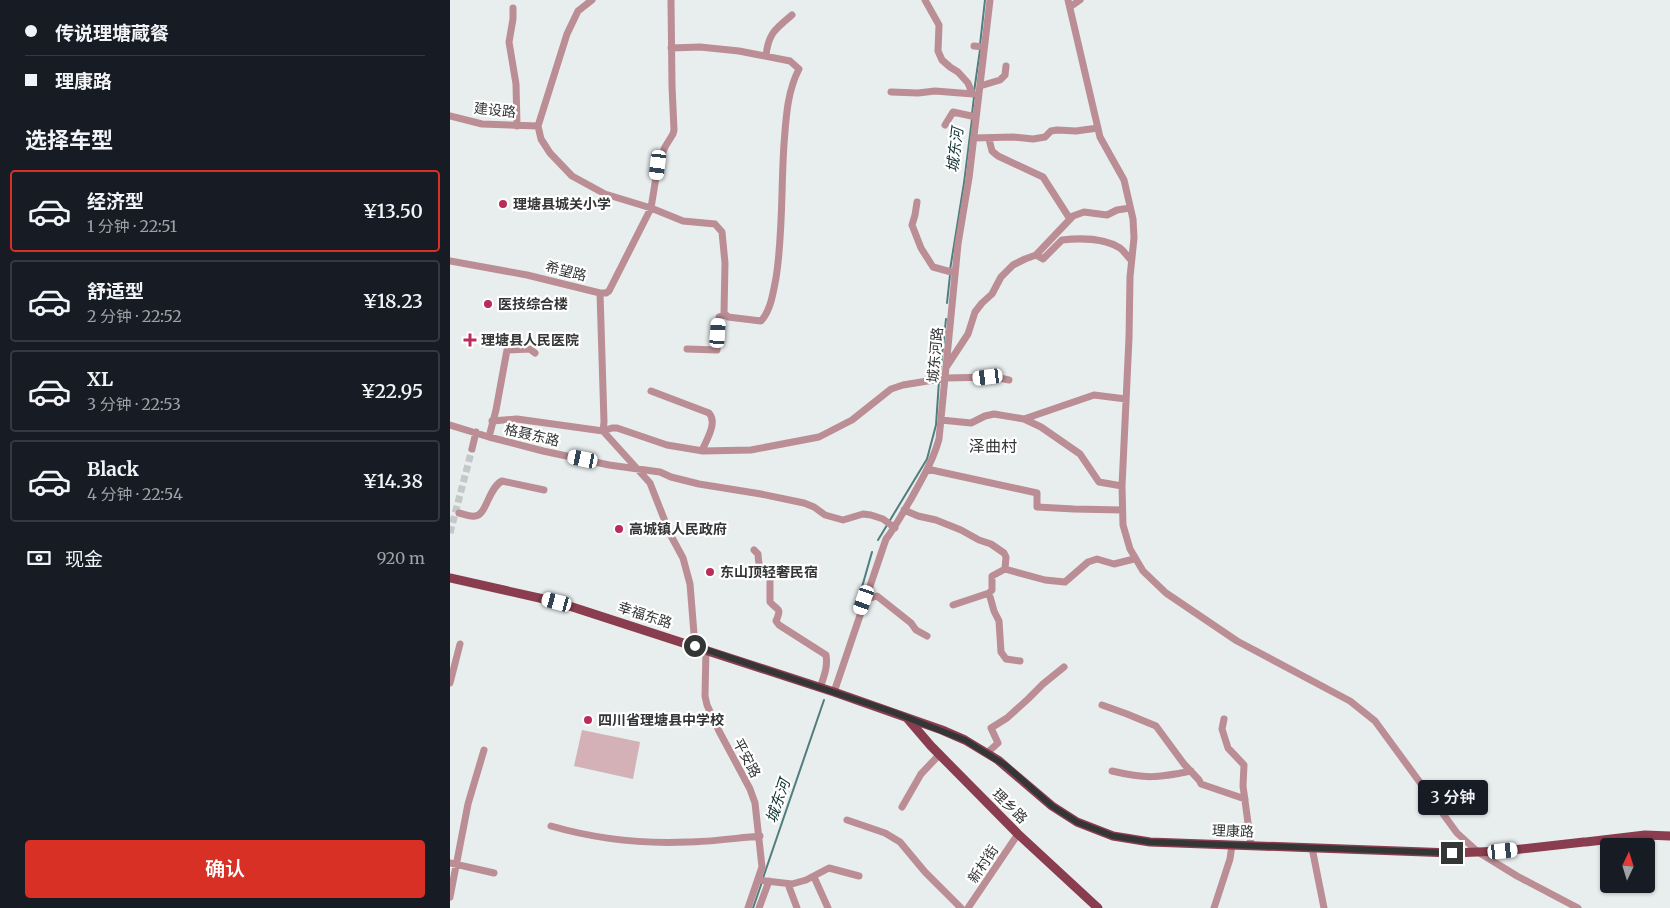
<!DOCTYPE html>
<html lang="zh">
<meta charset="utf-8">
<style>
:root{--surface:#171b24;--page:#242831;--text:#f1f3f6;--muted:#9ea1a6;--line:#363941;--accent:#d93025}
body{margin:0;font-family:Merriweather,"Noto Sans SC",serif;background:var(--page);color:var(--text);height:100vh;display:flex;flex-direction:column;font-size:19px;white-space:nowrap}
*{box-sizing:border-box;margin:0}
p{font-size:16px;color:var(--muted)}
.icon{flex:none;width:28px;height:28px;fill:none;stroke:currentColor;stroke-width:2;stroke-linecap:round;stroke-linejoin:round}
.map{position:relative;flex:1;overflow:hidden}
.panel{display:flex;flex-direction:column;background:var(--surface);width:450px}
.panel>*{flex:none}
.banner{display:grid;align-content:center;height:110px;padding:0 25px;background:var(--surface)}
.needle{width:32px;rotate:4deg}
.tools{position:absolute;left:1150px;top:838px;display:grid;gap:10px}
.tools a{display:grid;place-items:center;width:55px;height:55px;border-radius:5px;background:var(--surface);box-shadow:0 1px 4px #0004;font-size:25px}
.end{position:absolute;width:22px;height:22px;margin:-11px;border:6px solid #343636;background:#fff;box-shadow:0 0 0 2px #fff}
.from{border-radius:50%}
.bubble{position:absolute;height:35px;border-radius:5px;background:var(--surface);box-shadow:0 1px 4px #0004;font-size:16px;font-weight:600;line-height:35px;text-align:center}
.car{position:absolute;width:15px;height:30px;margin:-15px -8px;border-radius:6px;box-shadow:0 0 4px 1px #0007;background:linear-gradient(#fff 24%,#345 0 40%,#fff 0 76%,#345 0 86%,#fff 0)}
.banner b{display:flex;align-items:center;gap:18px;height:48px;font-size:19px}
.banner b+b{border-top:1px solid var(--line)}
.banner i{width:12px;height:12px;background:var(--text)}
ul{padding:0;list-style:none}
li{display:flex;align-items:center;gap:15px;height:82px;margin:0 10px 8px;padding:0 15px;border:2px solid var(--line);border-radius:5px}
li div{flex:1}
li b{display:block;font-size:19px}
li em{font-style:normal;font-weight:600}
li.active{border-color:var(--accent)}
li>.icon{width:45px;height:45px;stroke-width:1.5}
h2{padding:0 25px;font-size:22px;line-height:60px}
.pay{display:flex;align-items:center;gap:12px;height:55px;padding:0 25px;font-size:19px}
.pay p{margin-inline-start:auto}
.primary-button{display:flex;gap:10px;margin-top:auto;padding:10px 25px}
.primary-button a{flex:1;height:58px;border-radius:5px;background:var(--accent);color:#fff;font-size:20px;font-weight:600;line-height:58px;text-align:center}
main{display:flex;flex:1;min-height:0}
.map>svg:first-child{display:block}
.green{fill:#d3b1b7}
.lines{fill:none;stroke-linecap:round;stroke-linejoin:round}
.stream{stroke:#507d7e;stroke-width:2}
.minor-tunnel{stroke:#c4c8c8;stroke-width:7;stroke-dasharray:7 3.5;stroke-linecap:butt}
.minor{stroke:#bb8d95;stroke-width:7}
.major{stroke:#893d4f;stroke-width:9}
.route{stroke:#343636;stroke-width:6}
.poi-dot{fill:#ba2c5a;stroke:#fff;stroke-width:2}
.labels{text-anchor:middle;stroke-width:4.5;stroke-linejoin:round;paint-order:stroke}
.street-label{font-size:14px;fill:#343636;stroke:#fff}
.poi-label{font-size:14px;font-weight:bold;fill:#343636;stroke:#fff;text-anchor:start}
.water-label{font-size:15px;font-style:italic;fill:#0f3032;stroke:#fff}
.quarter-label{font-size:16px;fill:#343636;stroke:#fff}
</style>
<main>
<section class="panel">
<div class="banner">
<b><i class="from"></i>传说理塘蔵餐</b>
<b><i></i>理康路</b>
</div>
<h2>选择车型</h2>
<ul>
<li class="active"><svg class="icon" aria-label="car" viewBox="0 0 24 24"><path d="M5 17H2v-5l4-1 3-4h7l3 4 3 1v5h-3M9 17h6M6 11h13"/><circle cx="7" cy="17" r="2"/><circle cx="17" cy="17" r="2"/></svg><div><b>经济型</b><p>1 分钟 · 22:51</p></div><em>¥13.50</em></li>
<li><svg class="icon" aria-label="car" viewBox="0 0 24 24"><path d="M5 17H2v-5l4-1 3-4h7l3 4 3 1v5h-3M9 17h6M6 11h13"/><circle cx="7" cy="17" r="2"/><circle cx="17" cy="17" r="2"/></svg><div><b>舒适型</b><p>2 分钟 · 22:52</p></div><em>¥18.23</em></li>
<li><svg class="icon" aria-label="car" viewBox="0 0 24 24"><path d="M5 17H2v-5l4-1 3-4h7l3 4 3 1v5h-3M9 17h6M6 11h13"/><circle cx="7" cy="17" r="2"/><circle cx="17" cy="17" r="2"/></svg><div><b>XL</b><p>3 分钟 · 22:53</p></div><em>¥22.95</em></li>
<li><svg class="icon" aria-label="car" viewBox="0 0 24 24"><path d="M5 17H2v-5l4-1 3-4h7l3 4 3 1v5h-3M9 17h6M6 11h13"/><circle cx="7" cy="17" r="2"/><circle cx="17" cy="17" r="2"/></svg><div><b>Black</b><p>4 分钟 · 22:54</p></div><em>¥14.38</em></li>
</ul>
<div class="pay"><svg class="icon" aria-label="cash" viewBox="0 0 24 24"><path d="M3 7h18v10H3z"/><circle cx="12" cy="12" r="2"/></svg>现金<p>920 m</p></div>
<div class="primary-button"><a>确认</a></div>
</section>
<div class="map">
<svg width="1220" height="908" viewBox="0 0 1220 908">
<rect width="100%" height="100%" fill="#e8eded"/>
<!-- green -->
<path class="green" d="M132,730L190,742L183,779L124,766Z"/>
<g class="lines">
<!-- stream -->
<path class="stream" d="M530,45L535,0
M524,92L530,50
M522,114L524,97
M500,270L514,183L522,119
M497,303L500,275
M490,375L496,319
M428,540L477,459L486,425L489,381
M412,587L422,552
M313,878L374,700
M303,908L312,882"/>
<!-- minor-tunnel -->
<path class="minor-tunnel" d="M0,533L22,449"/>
<!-- minor -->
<path class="minor" d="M142,0L128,11L117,34L88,126L91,139L100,153L122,176L155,194L201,208L233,221L265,224L272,232L275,263L274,313L278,317L311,321C321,310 323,293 326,278C333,234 331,189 334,144C336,119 337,92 349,69L340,61L289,51L250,47L221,48
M475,0L489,25L488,51L492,60L500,67L508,72L518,83L522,93
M618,0L650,137L674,180L683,219L684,238L680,277L679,338L672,486L673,525L680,549L693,571L716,593L787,641L900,701L925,721L1007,833L1028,852L1067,876L1128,908
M620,7L630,0
M63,8V19L59,42L66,84L67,126
M524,46L534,47
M316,56C318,34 325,29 342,15
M530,86L550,80L555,75L556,66
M441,92L468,93L485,91L523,94
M0,116L32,124L88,126
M495,125L503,112L526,117
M524,138L563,137L583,139L595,137L601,131L607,130L626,131L648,128
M539,139L542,151L548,156L593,177L620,219
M467,202L465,215L462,225L471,248L483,267L505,273
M586,255L593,259L612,240C629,238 654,238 670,248C674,251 677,256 681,260
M0,261L77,275L150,293H156L159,291L201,208L208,165L215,147L223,134L224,130L222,86L221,0
M150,293L154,422L153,431L200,483L220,534L233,558L240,584L245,646
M237,349L267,350L269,317L275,315
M497,366L518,334L525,312L532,303L542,294L551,277L563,265L575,259L586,255L623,216L634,212L657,215L667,210L680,208
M201,391L259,413C268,423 256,440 252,451
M574,419L644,395L676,399
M491,420L521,423L535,416L544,414L574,419L591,427L630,454L649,482L672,486
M42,421L67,419L153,431L162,428H167L217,445L253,451L301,450L369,437L402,420L441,389L453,385L496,378L545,377L559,380
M0,425L39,437L93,451L159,465L210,472L221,477L249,484L311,494L354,503L364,507L375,515L393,520L413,514L421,515L433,519L445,528
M39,437L46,410L57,350L80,349L85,353
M22,449L26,432
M477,469L587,493V507L624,509L672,510
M454,510L468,516L486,520L511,530L529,540L541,544L554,553L556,557L555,569L595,580L615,582L638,562L647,559L664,564L684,559
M9,513C14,514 20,517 25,516C37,515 38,488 52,481L94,490
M304,550L308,554C309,570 310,568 320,579V602C328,611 332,607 326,621L329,625L376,655C378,667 374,676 370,688
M539,593L544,611L549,621L551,652L556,659L570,661
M414,600L427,596L461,623L466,630L477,636
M503,605L539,593L542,590V576L555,569
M256,649L255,696L257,705L269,731L300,789L305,803L312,867L298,908
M0,683L10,644
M384,692L436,539C446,526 453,512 461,499C472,479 483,461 489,439L508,244L519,178L540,0
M652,705L677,714L706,726L734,764L749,780L751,784L795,799
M774,719L772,729L778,748L794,765L793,786L801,845
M537,753L548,743L541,728L557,718L578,699L593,684L614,667
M662,771C696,779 707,778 741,771
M452,807L471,774L490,754
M397,820L435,833L450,842L475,872L511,908
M101,826C146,839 191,844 237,842C261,842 286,838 310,836
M862,848L874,908
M0,863L44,873
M364,877L378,908
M308,880L342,884L356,880L379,868L409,876
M338,884L347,908
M0,897L18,804L34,750
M309,908L319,881
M518,908L568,834
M764,908L780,859L782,845"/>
<!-- major -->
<path class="major" d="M0,578L107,602L384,692L492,730L515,740L548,760L602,806L627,822L663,836L700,842L1002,853L1053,851L1134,842
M457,718L481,746L568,834L648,908
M1136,842L1195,835L1220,836"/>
</g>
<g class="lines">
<!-- route -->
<path class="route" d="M245,646L440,711L515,740L555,765L602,806L627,822L663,836L700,842L1002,853"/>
</g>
<!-- markers -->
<g class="poi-dot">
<circle cx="53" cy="204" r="5"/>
<circle cx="38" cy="304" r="5"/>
<path d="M17.5 332.5h5v5h5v5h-5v5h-5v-5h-5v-5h5z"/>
<circle cx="169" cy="529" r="5"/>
<circle cx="260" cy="572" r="5"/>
<circle cx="138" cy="720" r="5"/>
</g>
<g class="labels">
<!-- street labels -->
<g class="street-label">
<text transform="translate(45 110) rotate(6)" y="5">建设路</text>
<text transform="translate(116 271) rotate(14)" y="5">希望路</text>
<text transform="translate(485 355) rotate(-85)" y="5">城东河路</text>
<text transform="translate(82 435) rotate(13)" y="5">格聂东路</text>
<text transform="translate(195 615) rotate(18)" y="5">幸福东路</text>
<text transform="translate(297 758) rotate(62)" y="5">平安路</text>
<text transform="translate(560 806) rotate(45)" y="5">理乡路</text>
<text transform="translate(783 831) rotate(2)" y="5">理康路</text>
<text transform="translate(533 864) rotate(-56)" y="5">新村街</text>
</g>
<!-- poi labels -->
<g class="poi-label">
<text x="63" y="209">理塘县城关小学</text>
<text x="48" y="309">医技综合楼</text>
<text x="31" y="345">理塘县人民医院</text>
<text x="179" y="534">高城镇人民政府</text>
<text x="270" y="577">东山顶轻奢民宿</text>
<text x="148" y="725">四川省理塘县中学校</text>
</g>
<!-- water labels -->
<g class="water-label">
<text transform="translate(505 150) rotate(-83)" y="5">城东河</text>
<text transform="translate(328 801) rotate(-71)" y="5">城东河</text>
</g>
<!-- quarter labels -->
<g class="quarter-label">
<text x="543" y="452">泽曲村</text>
</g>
</g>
</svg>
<div class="tools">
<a><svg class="needle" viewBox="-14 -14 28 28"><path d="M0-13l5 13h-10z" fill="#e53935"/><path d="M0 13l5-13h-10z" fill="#9ea1a6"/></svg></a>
</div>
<i class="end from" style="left:245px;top:646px"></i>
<i class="end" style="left:1002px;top:853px"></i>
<div class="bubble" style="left:968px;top:780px;width:70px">3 分钟</div>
<i class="car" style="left:208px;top:165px;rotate:187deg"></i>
<i class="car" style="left:268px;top:333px;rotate:4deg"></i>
<i class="car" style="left:538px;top:377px;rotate:263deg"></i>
<i class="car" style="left:133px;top:459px;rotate:282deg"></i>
<i class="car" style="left:414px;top:600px;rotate:199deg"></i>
<i class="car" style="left:107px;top:602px;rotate:285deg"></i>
<i class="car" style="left:1053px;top:851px;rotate:84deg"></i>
</div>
</main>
